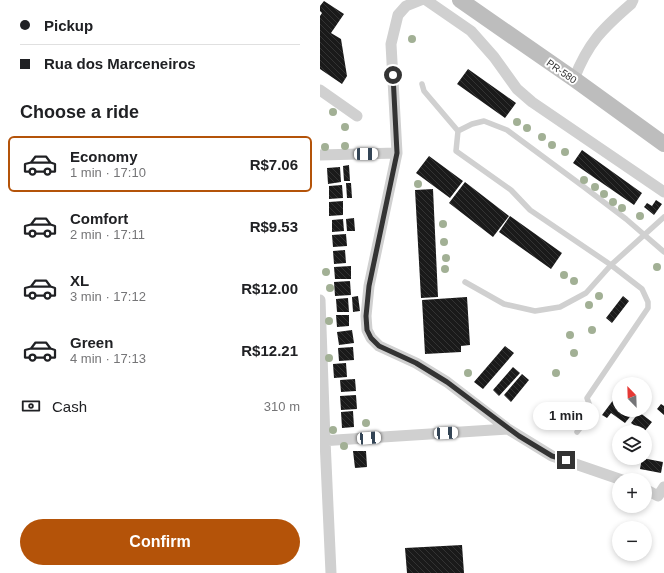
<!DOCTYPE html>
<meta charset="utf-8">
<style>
:root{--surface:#fff;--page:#f6f6f6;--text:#202124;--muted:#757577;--line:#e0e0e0;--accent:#b45309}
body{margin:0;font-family:Arial,sans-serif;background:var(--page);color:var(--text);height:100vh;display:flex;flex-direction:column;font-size:15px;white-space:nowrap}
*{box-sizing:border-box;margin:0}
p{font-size:13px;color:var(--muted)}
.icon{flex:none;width:22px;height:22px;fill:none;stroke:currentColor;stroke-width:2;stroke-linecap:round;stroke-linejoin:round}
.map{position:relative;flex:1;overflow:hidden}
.sheet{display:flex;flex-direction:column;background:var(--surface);width:320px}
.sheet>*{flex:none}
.guide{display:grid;align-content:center;height:88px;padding:0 20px;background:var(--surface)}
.needle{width:26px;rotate:337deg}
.controls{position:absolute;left:292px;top:377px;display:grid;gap:8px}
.controls a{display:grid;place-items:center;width:40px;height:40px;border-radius:50%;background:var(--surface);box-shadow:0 2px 6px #0003;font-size:20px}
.end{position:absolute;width:18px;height:18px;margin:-9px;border:5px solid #333;background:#fff;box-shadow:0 0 0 2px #fff}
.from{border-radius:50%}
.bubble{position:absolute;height:28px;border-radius:14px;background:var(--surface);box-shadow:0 2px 6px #0003;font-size:13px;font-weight:600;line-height:28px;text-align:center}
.car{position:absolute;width:12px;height:24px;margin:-12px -6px;border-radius:5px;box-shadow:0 0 3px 1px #0007;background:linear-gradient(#fff 24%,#345 0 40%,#fff 0 76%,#345 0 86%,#fff 0)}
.guide b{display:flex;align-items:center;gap:14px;height:38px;font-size:15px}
.guide b+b{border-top:1px solid var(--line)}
.guide i{width:10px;height:10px;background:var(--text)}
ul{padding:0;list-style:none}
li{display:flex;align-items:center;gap:12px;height:56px;margin:0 8px 6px;padding:0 12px;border:2px solid transparent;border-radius:6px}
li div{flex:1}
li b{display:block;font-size:15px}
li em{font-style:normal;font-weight:600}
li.active{border-color:var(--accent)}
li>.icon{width:36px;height:36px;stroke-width:1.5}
h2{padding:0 20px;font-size:18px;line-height:48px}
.pay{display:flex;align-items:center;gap:10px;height:44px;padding:0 20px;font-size:15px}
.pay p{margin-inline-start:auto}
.button{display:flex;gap:8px;margin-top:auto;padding:8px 20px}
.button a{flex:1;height:46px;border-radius:24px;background:var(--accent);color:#fff;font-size:16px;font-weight:600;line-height:46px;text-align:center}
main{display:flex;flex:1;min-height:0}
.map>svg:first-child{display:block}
.building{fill:url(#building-back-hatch)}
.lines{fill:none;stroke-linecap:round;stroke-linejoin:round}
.service{stroke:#d0d0d0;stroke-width:5.5}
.minor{stroke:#d0d0d0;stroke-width:11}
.secondary{stroke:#bdbdbd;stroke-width:16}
.tree{fill:#a2b095}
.route{stroke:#333;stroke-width:5}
.labels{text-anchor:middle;stroke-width:4;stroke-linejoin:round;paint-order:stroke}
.street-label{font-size:10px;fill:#333;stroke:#fff}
</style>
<main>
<section class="sheet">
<div class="guide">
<b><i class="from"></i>Pickup</b>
<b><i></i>Rua dos Marceneiros</b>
</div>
<h2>Choose a ride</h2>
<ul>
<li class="active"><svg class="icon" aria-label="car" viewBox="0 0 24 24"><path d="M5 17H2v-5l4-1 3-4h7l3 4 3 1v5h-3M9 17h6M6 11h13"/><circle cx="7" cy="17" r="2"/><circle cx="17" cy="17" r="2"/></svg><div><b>Economy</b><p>1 min · 17:10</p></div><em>R$7.06</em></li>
<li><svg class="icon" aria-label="car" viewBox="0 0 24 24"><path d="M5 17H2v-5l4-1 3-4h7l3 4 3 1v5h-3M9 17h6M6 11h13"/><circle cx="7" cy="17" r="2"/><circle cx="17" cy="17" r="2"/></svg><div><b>Comfort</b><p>2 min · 17:11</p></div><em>R$9.53</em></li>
<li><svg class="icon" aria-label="car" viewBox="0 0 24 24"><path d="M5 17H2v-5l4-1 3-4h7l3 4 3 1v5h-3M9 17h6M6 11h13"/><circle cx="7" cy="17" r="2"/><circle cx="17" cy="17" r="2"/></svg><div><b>XL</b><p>3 min · 17:12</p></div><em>R$12.00</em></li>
<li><svg class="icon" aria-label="car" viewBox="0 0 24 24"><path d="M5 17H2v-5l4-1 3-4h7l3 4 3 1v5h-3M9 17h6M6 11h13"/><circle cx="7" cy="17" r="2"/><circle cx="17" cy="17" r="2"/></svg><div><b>Green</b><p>4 min · 17:13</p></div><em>R$12.21</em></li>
</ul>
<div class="pay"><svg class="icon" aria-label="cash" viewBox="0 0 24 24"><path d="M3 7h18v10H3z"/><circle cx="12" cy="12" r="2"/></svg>Cash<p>310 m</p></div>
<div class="button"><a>Confirm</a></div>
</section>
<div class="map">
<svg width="344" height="573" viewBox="0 0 344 573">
<defs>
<pattern id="building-back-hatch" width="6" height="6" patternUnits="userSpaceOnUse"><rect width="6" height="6" fill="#1a1a1a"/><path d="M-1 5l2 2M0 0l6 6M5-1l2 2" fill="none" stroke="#333"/></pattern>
</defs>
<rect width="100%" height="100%" fill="#fff"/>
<!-- building -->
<path class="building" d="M4,1L24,14L11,33L21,39L27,76L22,84L0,69V16L2,13L0,11V6Z
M148,69L196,103L185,118L137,84Z
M262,150L322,193L314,205L253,163Z
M109,156L143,181L130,198L96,173Z
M29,165L30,181H24L23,166Z
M20,167L21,182L8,184L7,168Z
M145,182L189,216L173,237L129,203Z
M26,183H31L32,198H27Z
M22,185L23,198L9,199V186Z
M113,189L118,297L101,298L95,190Z
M336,200L342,204L334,215L324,207L327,203L332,206Z
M23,201V215L9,216V202Z
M190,216L242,253L231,269L179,232Z
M34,218L35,231H27L26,219Z
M23,219L24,231L12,232V220Z
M26,234L27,246L13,247L12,235Z
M25,250L26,263L14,264L13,251Z
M31,266V279H15L14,267Z
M30,281L31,295L15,296L14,282Z
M38,296L40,311L33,312L32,297Z
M303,296L309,301L292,323L286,318Z
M147,297L150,345L141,346V352L105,354L102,300Z
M28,298L29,312H17L16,299Z
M16,315H29V326L17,327Z
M32,330L34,343L19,345L17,332Z
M185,346L194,353L163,389L154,382Z
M33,347L34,360L19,361L18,348Z
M26,363L27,377L14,378L13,364Z
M193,367L200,373L179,396L173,390Z
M202,374L209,380L191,402L184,395Z
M35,379L36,391L21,392L20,380Z
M36,395L37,409L21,410L20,396Z
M294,399L299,403V410H309L313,413L305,423L291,413L287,418L282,415Z
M341,404L344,406V415L337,409Z
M33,411L34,427L22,428L21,412Z
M319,412L332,422L324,432L311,423Z
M33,451H46L47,467L35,468Z
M322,458L343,462L341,473L320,469Z
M142,545L144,573H87L85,548Z"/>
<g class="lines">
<!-- service -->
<path class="service" d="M102,84L104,91L138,131L136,151L191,190L210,210L291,265L322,289L328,302V308L267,398L271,409V414L257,432
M138,131L152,124L164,121L187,130L264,187L306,219L344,252
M145,282L184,304L215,311L240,307L266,293L291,265L344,217"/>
<!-- minor -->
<path class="minor" d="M101,0L86,6L78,15L71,44L77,153L49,286L46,316L47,330L51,338L59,346L96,363L127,382L188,429
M106,0L151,31L174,57L197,89L212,102L344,192
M254,79C268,43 282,29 311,4L313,0
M0,90L37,116
M0,155L77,153
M0,300L5,440L11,573
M0,441L188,429L232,456L302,480
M325,489L338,496L344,487"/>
<!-- secondary -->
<path class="secondary" d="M140,0L254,79L344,144"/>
</g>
<!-- trees -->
<g class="tree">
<circle cx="92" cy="39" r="4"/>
<circle cx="13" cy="112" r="4"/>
<circle cx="197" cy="122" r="4"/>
<circle cx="25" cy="127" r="4"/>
<circle cx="207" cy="128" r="4"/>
<circle cx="222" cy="137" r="4"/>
<circle cx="232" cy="145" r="4"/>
<circle cx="25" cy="146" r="4"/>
<circle cx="5" cy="147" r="4"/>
<circle cx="245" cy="152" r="4"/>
<circle cx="264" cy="180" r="4"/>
<circle cx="98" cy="184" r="4"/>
<circle cx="275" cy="187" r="4"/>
<circle cx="284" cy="194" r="4"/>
<circle cx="293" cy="202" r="4"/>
<circle cx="302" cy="208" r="4"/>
<circle cx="320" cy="216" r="4"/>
<circle cx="123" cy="224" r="4"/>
<circle cx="124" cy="242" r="4"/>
<circle cx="126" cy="258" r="4"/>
<circle cx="337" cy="267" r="4"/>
<circle cx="125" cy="269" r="4"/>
<circle cx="6" cy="272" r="4"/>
<circle cx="244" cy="275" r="4"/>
<circle cx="254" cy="281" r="4"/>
<circle cx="10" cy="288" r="4"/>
<circle cx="279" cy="296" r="4"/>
<circle cx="269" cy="305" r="4"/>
<circle cx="9" cy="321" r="4"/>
<circle cx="272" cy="330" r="4"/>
<circle cx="250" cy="335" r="4"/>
<circle cx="254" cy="353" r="4"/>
<circle cx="9" cy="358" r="4"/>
<circle cx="148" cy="373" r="4"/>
<circle cx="236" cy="373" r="4"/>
<circle cx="46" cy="423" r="4"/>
<circle cx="13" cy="430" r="4"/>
<circle cx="24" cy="446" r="4"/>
</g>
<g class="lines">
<!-- route -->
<path class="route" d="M73,75L77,153L49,286L46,316L47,330L51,338L59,346L96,363L127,382L199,436L232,456L246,460"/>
</g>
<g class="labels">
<!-- street labels -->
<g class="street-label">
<text transform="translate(242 71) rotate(35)" y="4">PR-580</text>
</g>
</g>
</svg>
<div class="controls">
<a><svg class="needle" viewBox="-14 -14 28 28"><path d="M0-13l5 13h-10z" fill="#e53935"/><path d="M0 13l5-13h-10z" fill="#757577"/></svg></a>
<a><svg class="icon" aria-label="layers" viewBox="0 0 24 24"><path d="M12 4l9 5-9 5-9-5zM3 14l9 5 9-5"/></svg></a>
<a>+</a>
<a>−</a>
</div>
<i class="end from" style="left:73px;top:75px"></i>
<i class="end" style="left:246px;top:460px"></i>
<div class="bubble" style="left:213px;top:402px;width:66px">1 min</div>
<i class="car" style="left:46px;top:154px;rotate:89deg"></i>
<i class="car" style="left:126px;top:433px;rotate:87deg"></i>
<i class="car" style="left:49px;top:438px;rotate:86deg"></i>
</div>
</main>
